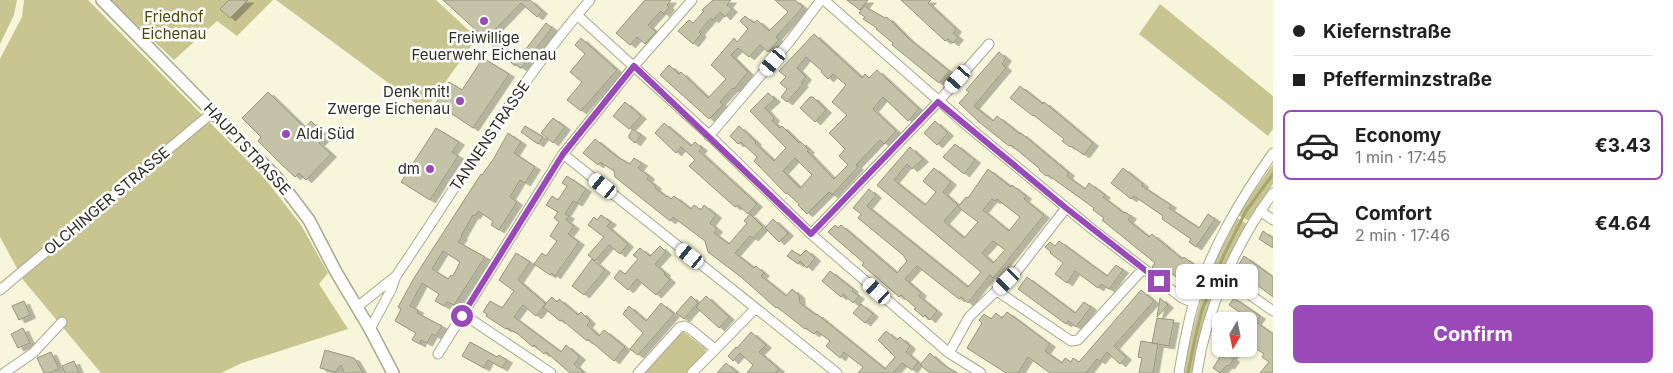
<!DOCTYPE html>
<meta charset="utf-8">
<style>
:root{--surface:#fff;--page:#f6f6f6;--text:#202124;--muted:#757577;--line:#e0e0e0;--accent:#9a49b9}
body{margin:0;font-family:Inter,sans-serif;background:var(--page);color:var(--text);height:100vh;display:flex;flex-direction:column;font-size:19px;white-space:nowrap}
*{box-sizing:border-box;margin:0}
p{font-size:16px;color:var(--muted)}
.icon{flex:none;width:28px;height:28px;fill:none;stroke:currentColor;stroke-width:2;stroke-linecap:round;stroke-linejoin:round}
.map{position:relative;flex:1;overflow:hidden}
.sheet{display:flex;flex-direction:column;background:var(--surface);width:400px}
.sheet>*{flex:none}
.guide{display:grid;align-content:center;height:110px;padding:0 20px;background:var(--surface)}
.needle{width:32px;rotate:189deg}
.controls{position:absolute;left:1212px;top:312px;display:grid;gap:10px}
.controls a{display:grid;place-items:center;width:45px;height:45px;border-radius:8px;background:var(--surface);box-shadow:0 1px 4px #0004;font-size:25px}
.end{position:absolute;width:22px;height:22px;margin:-11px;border:6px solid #9a49b9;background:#fff;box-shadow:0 0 0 2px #fff}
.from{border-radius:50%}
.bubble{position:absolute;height:35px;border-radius:8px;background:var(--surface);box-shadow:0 1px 4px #0004;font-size:16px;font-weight:700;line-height:35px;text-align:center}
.car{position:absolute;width:15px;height:30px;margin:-15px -8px;border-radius:6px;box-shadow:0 0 4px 1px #0007;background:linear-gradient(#fff 24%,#345 0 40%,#fff 0 76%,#345 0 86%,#fff 0)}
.guide b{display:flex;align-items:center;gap:18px;height:48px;font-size:19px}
.guide b+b{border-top:1px solid var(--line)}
.guide i{width:12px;height:12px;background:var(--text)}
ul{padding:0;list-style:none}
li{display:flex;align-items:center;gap:15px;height:70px;margin:0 10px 8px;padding:0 10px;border:2px solid transparent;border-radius:8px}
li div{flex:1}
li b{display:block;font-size:19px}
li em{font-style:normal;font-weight:700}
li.on{border-color:var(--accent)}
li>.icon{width:45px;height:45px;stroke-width:1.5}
.cta{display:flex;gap:10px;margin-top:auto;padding:10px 20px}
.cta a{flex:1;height:58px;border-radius:8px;background:var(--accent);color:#fff;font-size:20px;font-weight:700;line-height:58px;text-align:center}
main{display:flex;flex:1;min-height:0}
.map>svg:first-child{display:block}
.green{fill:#c8c590}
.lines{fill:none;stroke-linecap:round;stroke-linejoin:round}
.stream{stroke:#a8a571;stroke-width:3}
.building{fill:#c4c3a8;stroke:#97967d;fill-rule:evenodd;filter:url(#shadow)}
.minor-casing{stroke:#a9a88e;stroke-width:11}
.secondary-casing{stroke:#a9a88e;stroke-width:14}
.minor{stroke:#fff;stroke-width:9}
.secondary{stroke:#fff;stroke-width:11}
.route{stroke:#9a49b9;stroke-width:6}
.poi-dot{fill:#9a49b9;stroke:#fff;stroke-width:2}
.labels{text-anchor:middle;stroke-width:5;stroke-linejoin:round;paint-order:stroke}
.park-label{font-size:15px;fill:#4c4805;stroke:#fff}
.poi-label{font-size:15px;fill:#2e2d23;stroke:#fff;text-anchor:end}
.street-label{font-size:15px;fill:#2e2d23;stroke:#fff}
</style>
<main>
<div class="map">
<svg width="1273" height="373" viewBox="0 0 1273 373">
<defs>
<filter id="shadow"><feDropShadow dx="5.5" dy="3" stdDeviation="0" flood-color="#0004"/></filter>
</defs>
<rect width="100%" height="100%" fill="#f7f6da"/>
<!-- green -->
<path class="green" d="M0,0H17L14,15L0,44Z
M24,0H88L263,176L301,225L328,273L319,284L348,329L242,363L221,373H101L24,281L0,237V59L22,17Z
M110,0H273L237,36L217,21L174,60Z
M276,0H436L477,38L425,110Z
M1160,4L1273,96V129L1268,136L1139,34Z
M1273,164V184L1248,220L1237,215Z
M1236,217L1247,224L1236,245L1194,373H1184C1193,318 1209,266 1236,217Z
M684,332L706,349L704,355L687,373H643L681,333Z"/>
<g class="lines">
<!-- stream -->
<path class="stream" d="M1188,373L1195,339L1202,310L1223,257L1246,211L1273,174"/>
</g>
<!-- building -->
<path class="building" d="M229,0H248L230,18L220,9Z
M443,0H530L542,11L537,17L521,3L491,34L518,59L546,23L552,28L521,68L516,64L515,66Z
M645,0H671L667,5L669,7L664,14L661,11L648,25L656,32L645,44L637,37L630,45L616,33Z
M713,0H731L727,5L732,9L725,17L720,12L713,20L711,18L699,32L701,34L693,44L678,31L689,20L693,23L704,11L702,10Z
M775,0H795L803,7L776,37L779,40L768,52L760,45L749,57L738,48L731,55L748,72L734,89L733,88L720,102L723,105L709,119L660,75L669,65L679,74L681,72L708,98L726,79L711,65L734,38L737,42L748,29L740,21L745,16L754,23L757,20L769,31L788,12Z
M847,0H868L860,10Z
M901,0H931L928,3L956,29L953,33L958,37L953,43L948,39L945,41Z
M864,6L885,18L887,17L909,39L949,71L939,83L892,45L893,43L876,29L877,28L863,19L865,17L859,13Z
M814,34L862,78L865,74L869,78L877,70L919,109L908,121L883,97L873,109L896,131L884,144L880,140L856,165L858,167L832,195L829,192L807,214L798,205L799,204L787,193L786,194L754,161L757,157L741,142L738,144L730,136L739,126L756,142L755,143L774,161L786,148L750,111L768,93L775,99L765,108L774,118L772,121L780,128L782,126L799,143L801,142L809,150L807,151L834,179L848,165L839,156L845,149L829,133L847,115L832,102L846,85L833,74L828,79L821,72L822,71L806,57L797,68L806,77L801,83L803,84L787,102L781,97L787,89L780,83L786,77L779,71ZM795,158L812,175L800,188L783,171Z
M581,38L617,70L581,111L567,100L582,82L570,72L585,54L575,45Z
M999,52L1006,58L1002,64L1006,68L974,106L993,121L997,116L1020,134L1021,133L1069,173L1067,176L1085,189L1089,183L1105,195L1103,197L1124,213L1125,212L1131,216L1128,220L1149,237L1152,234L1182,259L1184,257L1193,264L1180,280L1167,270L1163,275L1152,267L1155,263L1102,220L1104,218L1093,210L1094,208L1048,175L1046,176L1039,170L1040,169L1011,145L1009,146L979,122L959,103L969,92L966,90Z
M483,58L509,74L473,128L436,103L449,82L462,90Z
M1020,86L1043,104L1044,102L1093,143L1084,155L1071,146L1070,147L1062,141L1064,139L1041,121L1034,115L1033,116L1010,98Z
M268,92L305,128L311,121L326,136L319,143L331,154L306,180L299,173L295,177L280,163L258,141L261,137L242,118Z
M810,97H813L826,110L815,122L800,108Z
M625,102L641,116L629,129L613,116Z
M553,118L565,127L553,143L541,133Z
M935,121L948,133L937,145L924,133Z
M664,123L691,146L695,142L702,148L699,151L757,204L748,214L738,205L735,207L689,166L695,160L690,155L681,147L676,153L655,133Z
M525,126L543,137L538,144L521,132Z
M436,128L459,142L452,152L458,156L430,200L401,182Z
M633,129L641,135L635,143L629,138V135Z
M508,133L521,142L514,153L535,167L525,183L520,180L510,197L517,202L499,230L491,225L493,221L478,211L475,216L473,215L461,236L462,237L458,242L485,257L454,305L447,302L444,306L435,301L439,294L422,283L410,306L418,310L417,313L442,326L436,336L432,334L427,343L421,340L420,344L412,340L416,333L395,321L401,309L398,307L414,278L481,174L482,175L494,158ZM443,251L460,262L453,276L451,275L448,279L432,269Z
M595,139L616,156L630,164L634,158L642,163L638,168L649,176L647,179L656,186L655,188L667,197L668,196L671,199L674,196L691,209L694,205L701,210L704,205L716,215L710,223L717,229L714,233L729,244L747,223L744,221L750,214L763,227L753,238L750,236L735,253L754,268L756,266L764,273L761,276L769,282L786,296L792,289L799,295L800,303L816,315L817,314L885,369L895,357L878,340L886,331L897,340L900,337L910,346L906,352L918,362L912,370L902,363L893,373H858L863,367L850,357L844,352L840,358L826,346L830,341L817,331L814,334L806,328L805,329L777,307L776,308L741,277L708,252L705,241L673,217L670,221L615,177L614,171L600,162L598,165L583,153Z
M955,144L975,160L964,174L943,157Z
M910,147L923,159L912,169L907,164L894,180L925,205L936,192L923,181L934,168L951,182L943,192L958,205L944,221L964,238L978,222L958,207L966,197L968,198L988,169L1011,187L1012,185L1026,196L1024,199L1044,215L1004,265L993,278L990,275L968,303L961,297L959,299L917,266L905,279L921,293L919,296L937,311L930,320L925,315L923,317L920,314L914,309L916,308L901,295L899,297L890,289L862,265L864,263L828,232L835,225L838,228L841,225L897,273L907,261L903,255L858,218L861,214L853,208L869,189L876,195L867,206L968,287L981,272L877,185ZM992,199L995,201L997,199L1020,217L1009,231L983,210ZM993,241L1005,250L993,263L982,253Z
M1123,168L1143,184L1142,186L1171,205L1169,208L1199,228L1208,214L1215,219L1196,247L1189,242L1191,239L1162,219L1163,216L1134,196L1131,199L1111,183Z
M567,176L586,189L577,203L573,201L565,214L569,216L566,220L574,226L568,234L579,242L555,276L552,273L550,275L534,264L542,253L546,256L557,241L550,236L559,222L554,218L558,212L546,205L552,196L558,200L567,186L562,183Z
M601,215L611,222L607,226L628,244L620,254L609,245L595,261L588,255L604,237L588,225L594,217L597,220Z
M773,219L788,233L779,242L765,228Z
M1263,231L1273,238V248L1259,239Z
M1059,241L1107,276L1116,265L1123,270L1109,289L1101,284L1098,288L1075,271L1067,283L1055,274L1063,263L1050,253L1051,252L1045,247L1050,242L1055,246Z
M660,246L666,252L655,264L665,273L664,274L670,280L656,295L637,279L628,290L614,278L620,270L625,274L638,259L633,255L640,248L650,256Z
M792,250L800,256L806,250L815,258L807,268L800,261L798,264L787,256Z
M516,253L530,262L518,280L546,304L536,316L523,305L514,317L561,352L566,345L580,357L574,364L584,373H570L546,352L544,354L534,345L533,347L518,334L507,328L506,329L486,316L487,314L483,312L490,301L502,308L514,291L499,280Z
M1244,256L1273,277V297L1236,269Z
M592,259L605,270L584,295L572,286Z
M830,271L853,289L852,291L859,296L853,303L843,294L841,297L822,281Z
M1027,277L1075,313L1084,302L1091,307L1076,327L1068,321L1066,324L1018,289Z
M1141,290L1154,301L1114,346L1126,357L1120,364L1107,352L1100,361L1097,359L1086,373H1050L1028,357L1018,373H1006L967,348L982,323L979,320L984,314L991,319L996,313L1002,318L1007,312L1050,344L1045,351L1062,363L1065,358L1071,362L1073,358L1079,362Z
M691,296L698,303L684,319L676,313Z
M706,296L729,317L719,328L696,307Z
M552,297L557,302L559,299L578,315L581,312L590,321L587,325L599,336L604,330L625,347L614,361L588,339L587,341L562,320L560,321L543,307Z
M1160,298L1168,305L1157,317Z
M1234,298L1260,316L1256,322L1273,334V373H1260L1269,362L1262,357L1264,354L1249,344V321H1239L1244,315L1229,305Z
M24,301L30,315L19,320L12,306Z
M661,303L674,314L638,355L630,349L643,333L623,314L629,306L646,321Z
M861,304L873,314L865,323L853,313Z
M1157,318L1174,320L1169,346L1152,343Z
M23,328L30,343L18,348L11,334Z
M751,332L766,345L759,352L779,369L775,373H747L753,365L740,353L733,361L728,356L736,347L737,348Z
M1141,341L1158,344L1153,373H1139L1142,358L1138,357Z
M470,342L497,357L499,355L507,360L502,368L488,360L484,368L462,356Z
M1225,349H1237L1231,357L1234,359L1229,366L1227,365L1220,373L1213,368Z
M325,350L354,358L363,373H344L341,365L335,372L320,368Z
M51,352L59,369L49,373H44L37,358Z
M930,353L942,364L957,373H930L920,365Z
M74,361L79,373H65L62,366Z
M726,363L738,373H717Z"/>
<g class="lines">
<!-- minor casing -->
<g class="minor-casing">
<path id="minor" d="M824,0L971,129L1092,229L1182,298L1194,303
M577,15L708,134L812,235L949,353L981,373
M709,136L790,41L821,0
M563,154L837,373
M1260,211L1273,220
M811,234L938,102L989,44
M1225,277L1273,311
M0,290L213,112
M997,291L1071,341L1078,340L1143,269
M357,307L396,276
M463,314L551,373
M370,329L391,290L396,276C459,184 516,85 590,0
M949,353L969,317L1017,271L1066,208
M438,354L563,154L634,66L692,0
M4,373L33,353L62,322
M638,373L680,327L684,326L689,328L715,349
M692,373L755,309
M1179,373C1183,349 1187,325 1194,302C1213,246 1239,201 1273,153
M1197,373C1206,310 1236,243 1273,193"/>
</g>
<!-- secondary casing -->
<g class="secondary-casing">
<path id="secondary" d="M102,0L278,179L309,220L336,272L370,329L393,373"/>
</g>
<!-- minor -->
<use href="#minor" class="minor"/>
<!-- secondary -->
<use href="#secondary" class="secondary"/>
</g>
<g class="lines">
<!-- route -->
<path class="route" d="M462,316L563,154L634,66L811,234L938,102L1066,208L1159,281"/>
</g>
<!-- markers -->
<g class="poi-dot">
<circle cx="484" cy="21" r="5"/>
<circle cx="460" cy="101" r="5"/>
<circle cx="286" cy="134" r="5"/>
<circle cx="430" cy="169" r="5"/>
</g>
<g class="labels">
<!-- park labels -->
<g class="park-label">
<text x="174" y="22">Friedhof<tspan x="174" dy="17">Eichenau</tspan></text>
</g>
<!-- poi labels -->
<g class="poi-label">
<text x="484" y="43" text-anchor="middle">Freiwillige<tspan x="484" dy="17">Feuerwehr Eichenau</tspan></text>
<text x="450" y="97">Denk mit!<tspan x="450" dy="17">Zwerge Eichenau</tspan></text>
<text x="296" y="139" text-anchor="start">Aldi Süd</text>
<text x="420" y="174">dm</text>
</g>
<!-- street labels -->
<g class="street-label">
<text transform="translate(490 136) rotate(-56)" y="5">TANNENSTRASSE</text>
<text transform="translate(247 149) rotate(47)" y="5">HAUPTSTRASSE</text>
<text transform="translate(107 201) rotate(-40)" y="5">OLCHINGER STRASSE</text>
</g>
</g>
</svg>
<div class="controls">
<a><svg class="needle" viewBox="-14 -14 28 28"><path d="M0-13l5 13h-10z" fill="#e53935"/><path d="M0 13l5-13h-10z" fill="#757577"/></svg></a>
</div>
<i class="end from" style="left:462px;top:316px"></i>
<i class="end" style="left:1159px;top:281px"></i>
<div class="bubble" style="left:1176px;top:264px;width:82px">2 min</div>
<i class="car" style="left:773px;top:62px;rotate:220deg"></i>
<i class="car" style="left:958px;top:79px;rotate:221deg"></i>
<i class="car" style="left:603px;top:186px;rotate:309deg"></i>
<i class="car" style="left:690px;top:256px;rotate:309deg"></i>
<i class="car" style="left:1007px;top:281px;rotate:225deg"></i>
<i class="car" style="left:877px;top:291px;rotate:312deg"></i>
</div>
<section class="sheet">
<div class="guide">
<b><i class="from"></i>Kiefernstraße</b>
<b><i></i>Pfefferminzstraße</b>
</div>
<ul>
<li class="on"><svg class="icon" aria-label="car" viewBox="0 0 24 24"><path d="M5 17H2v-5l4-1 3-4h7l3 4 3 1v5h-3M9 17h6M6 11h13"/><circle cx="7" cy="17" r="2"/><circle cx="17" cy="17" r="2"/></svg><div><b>Economy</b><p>1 min · 17:45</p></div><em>€3.43</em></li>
<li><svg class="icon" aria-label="car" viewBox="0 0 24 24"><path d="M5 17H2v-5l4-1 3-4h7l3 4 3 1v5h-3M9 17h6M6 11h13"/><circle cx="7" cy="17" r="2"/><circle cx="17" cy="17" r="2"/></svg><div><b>Comfort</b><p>2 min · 17:46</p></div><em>€4.64</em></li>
</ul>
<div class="cta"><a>Confirm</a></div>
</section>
</main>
